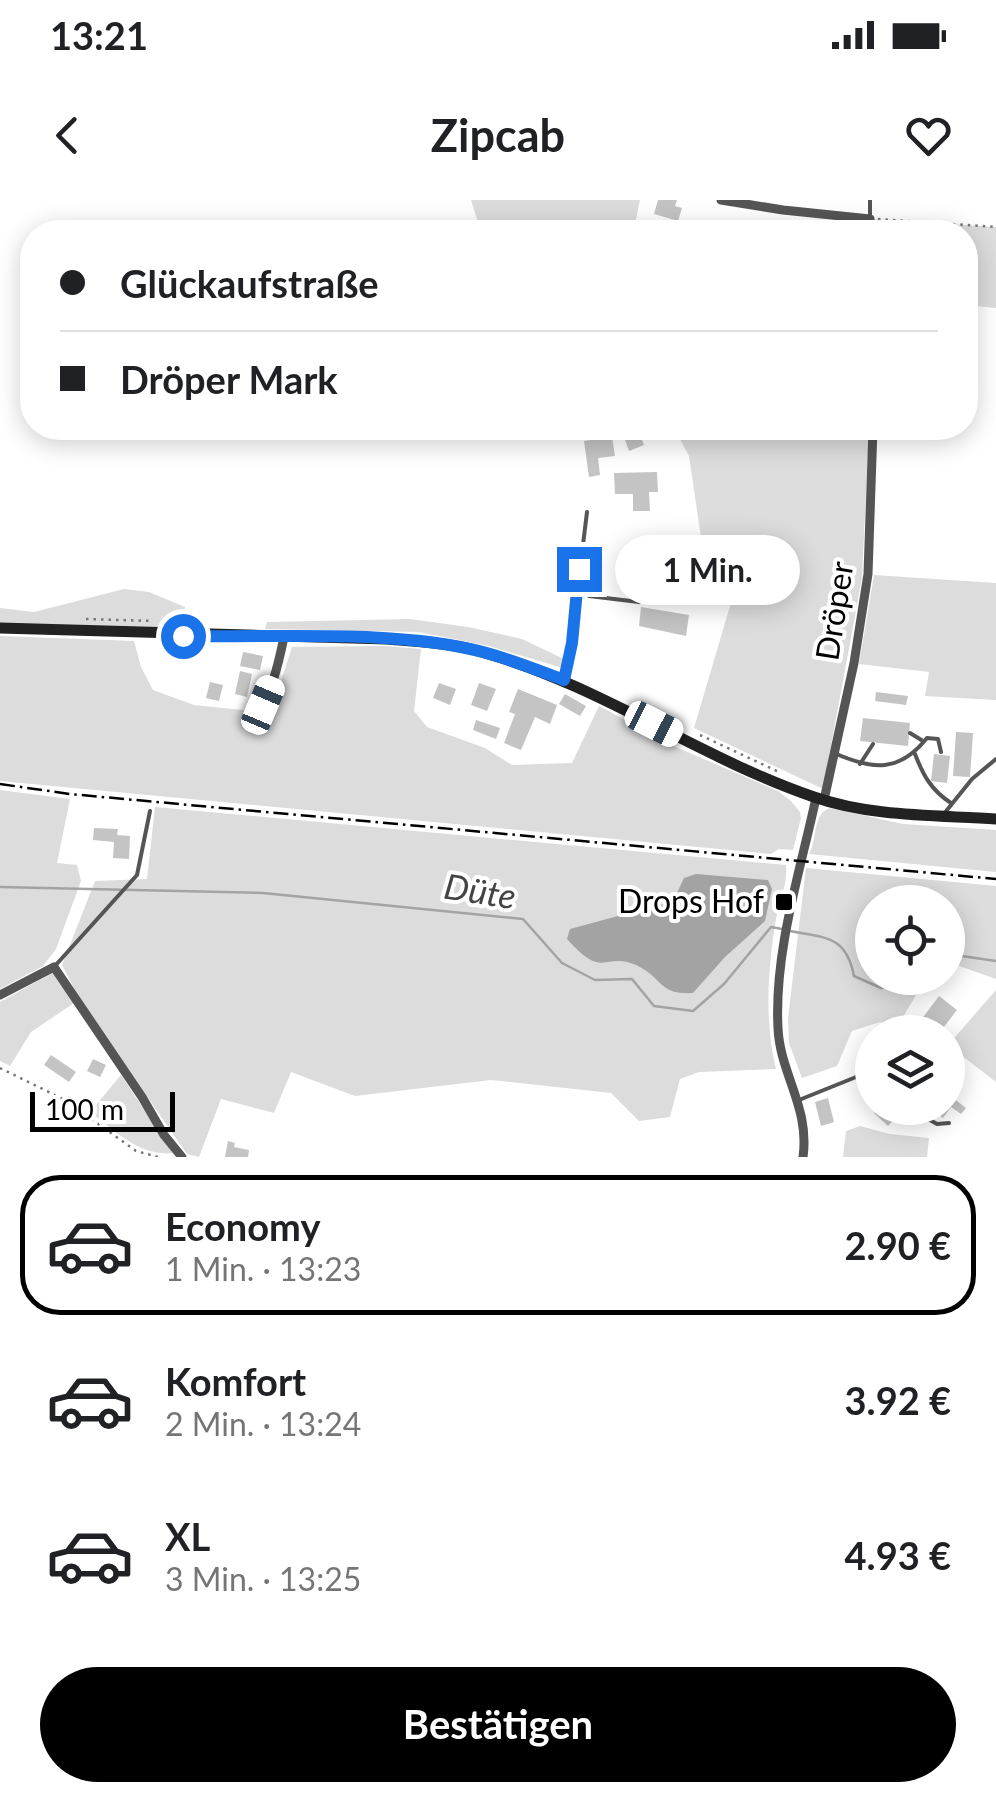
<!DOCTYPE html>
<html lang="de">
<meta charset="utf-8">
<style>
:root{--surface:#fff;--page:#f6f6f6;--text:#202124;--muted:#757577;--line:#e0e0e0;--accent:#000}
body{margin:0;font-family:Lato,sans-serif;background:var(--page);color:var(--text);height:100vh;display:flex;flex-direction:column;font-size:38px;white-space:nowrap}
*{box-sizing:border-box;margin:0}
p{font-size:32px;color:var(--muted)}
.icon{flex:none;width:55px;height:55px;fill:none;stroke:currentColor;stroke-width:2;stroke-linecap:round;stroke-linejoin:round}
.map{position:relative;height:957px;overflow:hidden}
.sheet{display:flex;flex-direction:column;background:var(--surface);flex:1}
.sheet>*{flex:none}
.hud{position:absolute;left:20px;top:20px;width:958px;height:220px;border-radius:40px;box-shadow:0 5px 25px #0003;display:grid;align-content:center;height:220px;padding:0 40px;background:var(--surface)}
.tools{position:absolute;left:855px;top:685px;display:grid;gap:20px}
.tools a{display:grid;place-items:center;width:110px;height:110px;border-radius:50%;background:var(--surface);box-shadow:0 5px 25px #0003;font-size:50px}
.scale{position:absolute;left:30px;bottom:25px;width:145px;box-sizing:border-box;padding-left:10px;border:5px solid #000;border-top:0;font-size:28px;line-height:35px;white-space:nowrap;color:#000;-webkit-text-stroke:8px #fff;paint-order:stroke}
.end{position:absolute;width:45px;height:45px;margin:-22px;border:12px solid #1a73e8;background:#fff;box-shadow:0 0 0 5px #fff}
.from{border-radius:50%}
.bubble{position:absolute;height:70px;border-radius:35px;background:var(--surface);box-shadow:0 5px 25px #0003;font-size:32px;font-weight:700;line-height:70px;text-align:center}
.car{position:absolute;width:30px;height:60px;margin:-30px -15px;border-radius:12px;box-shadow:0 0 8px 2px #0007;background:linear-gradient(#fff 24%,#345 0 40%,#fff 0 76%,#345 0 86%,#fff 0)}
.hud b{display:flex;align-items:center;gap:35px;height:95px;font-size:38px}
.hud b+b{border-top:2px solid var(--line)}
.hud i{width:25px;height:25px;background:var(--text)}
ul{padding:18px 0 0;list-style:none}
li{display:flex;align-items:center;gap:30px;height:140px;margin:0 20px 15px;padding:0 20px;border:5px solid transparent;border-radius:40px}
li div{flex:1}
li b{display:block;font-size:38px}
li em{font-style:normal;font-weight:700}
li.on{border-color:var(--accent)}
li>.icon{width:90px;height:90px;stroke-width:1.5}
.cta{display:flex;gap:20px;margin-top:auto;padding:20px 40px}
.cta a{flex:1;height:115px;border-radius:60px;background:var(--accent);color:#fff;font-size:40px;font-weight:700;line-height:115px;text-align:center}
.status{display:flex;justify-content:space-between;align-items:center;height:70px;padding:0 50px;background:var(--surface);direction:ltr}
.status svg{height:28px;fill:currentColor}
header{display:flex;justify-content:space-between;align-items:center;height:130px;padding:0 40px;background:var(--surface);font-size:45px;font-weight:700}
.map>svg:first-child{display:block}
.green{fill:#dcdcdc}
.water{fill:#a3a3a3}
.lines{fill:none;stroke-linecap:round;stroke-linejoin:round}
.stream{stroke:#a3a3a3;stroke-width:2.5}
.building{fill:#c4c4c4}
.path{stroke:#777;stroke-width:2.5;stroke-dasharray:2.5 5;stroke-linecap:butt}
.service{stroke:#555;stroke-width:4}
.minor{stroke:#555;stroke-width:9}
.secondary{stroke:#222;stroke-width:11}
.rail{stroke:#000;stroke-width:2.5;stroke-dasharray:15 5 2.5 5;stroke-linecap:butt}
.route{stroke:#1a73e8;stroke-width:12}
.poi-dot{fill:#000;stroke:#fff;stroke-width:4}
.labels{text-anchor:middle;stroke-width:8;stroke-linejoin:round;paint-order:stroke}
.street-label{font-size:32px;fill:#000;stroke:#fff}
.poi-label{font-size:32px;fill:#000;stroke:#fff;text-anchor:end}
.water-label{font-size:35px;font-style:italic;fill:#444;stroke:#fff}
</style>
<div class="status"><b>13:21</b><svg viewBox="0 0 49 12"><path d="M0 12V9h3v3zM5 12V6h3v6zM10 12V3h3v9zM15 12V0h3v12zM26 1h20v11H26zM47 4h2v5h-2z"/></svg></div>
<header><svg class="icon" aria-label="back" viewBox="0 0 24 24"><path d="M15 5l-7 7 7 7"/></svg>Zipcab<svg class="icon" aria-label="heart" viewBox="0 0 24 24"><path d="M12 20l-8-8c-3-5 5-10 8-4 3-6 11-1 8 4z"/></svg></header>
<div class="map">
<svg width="996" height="957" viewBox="0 0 996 957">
<rect width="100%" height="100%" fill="#fff"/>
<!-- green -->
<path class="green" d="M471,0H640L634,28L644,32H481Z
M870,19L996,27V108L965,105V32H870Z
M674,228H869L862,378L823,589L694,528L743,362L703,351L689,256Z
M874,375L996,383V500L925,496L929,472L859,464Z
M124,389L149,392L185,407L181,426L183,436L0,423V408L34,412Z
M410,419L468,427L522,439L566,460L563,468L489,446L419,432L265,429L267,422Z
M0,436L134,441L141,467L153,490L194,505L252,511L245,522L257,525L277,494L292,447L385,446L421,449L414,511L427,527L485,548L512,565L572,563L599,506L676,547L778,591L791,601L800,612L801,618L793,650L779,649L771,654L0,581Z
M0,590L70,599L57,663L77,665L81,681L56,749L43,766L0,789Z
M155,607L786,665C788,684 779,701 776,719C768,767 764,821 776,869L699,872L680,879L670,917L639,921L611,893L491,880L355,896L291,872L274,913L221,899L199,957L187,954L80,800L62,765L95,681L147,679Z
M830,608L903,624L996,630V672L809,654C818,638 812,614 830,608Z
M806,668L996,686V779L948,762V702H872V778H926L896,829L880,822L852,831L837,866L802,878L789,843L788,818Z
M54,772L74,803L31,832L10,866L0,861V802Z
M996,790V882L948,845Z
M121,875L173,953C140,957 114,930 90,912Z
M860,926L890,934L929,938L927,957H843L846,931Z"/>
<!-- water -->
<path class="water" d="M696,674L768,680L772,689L765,721L725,757L693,793C658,795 663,778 638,766C604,750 605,782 567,739L570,729L666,703L676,695L684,678Z"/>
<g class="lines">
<!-- stream -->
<path class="stream" d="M0,687L263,693L523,719L562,763L595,780L632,779L654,806L693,811L724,784L771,727L782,729
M790,731C825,738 846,735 854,776L881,788L909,782L913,778
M948,754L996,761"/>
</g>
<!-- building -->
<path class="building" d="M658,0H677L675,6L682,8L678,21L654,14Z
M637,228L644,245L629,251L623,234Z
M612,237L615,256L598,258L600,275L589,277L584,241Z
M657,272L658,292H649L650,311H633V294H615L614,273Z
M641,407L689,415L686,436L639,426Z
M243,452L263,456L260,470L240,466Z
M240,471L252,474L247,497L235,494Z
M210,482L223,485L219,501L206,498Z
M439,483L456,489L450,505L433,498Z
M479,483L496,489L487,511L471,505Z
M518,489L557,505L550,524L535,517L521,550L504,543L515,514L509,512Z
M876,492L908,496L906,505L875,501Z
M565,494L586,506L580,516L559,504Z
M863,518L910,523L908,546L860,541Z
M476,520L500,528L496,539L473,530Z
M956,532L973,533L970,577L953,576Z
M934,554L950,556L947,583L931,581Z
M94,628L118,629L117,635L130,636L129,659L113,658L114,642L93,640Z
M939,796L957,810L940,832L921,820Z
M51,855L76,872L69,882L44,865Z
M93,859L106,865L100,877L87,871Z
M948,894L966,908L961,914L951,907L943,918L930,908H948Z
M828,898L834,922L821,926L815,902Z
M880,908H892L899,914L888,926L874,913Z
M228,941L235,943L234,947L249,950L248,957H225Z"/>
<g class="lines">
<!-- path -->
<path class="path" d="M878,19L996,27
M86,419L153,421
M700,535L779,572
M0,868L65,900L136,951L158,957"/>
<!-- service -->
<path class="service" d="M870,15V0
M577,389L589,396L639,402
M563,480L571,443L587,312
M910,533L923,541
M834,553C873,570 899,573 927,538L938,539L941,552
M915,554C923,575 931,590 951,603
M860,564L873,544
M943,615L972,579L996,559
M54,767L137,675L150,611
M799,900L866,873L872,874
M909,908L937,924L949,923"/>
<!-- minor -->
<path class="minor" d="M721,0L783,10L870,19V32
M253,518C272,494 278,466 284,437
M824,600L854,463L868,374L873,228
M0,795L54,767L142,897L164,935L182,957
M803,957C810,907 780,874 778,828C774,752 800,672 816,598"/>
<!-- secondary -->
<path class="secondary" d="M0,428L387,439C420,442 454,443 485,453C601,486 700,558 814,597C871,617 937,615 996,619"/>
<!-- rail -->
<path class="rail" d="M0,584L70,594L996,679"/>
</g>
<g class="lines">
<!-- route -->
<path class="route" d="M183,436C275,438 396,429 483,452C510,459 537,470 564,480L572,443L579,369"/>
</g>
<!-- markers -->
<rect class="poi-dot" x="774" y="692" width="20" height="20" rx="5"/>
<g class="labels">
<!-- street labels -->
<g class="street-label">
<text transform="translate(835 411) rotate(-81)" y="11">Dröper</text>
</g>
<!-- poi labels -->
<g class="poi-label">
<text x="764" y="713">Drops Hof</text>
</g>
<!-- water labels -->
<g class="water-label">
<text transform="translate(480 692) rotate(9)" y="12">Düte</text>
</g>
</g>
</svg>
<div class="tools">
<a><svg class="icon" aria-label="locate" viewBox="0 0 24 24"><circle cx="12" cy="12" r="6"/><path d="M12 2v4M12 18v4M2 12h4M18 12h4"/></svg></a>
<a><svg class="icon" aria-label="layers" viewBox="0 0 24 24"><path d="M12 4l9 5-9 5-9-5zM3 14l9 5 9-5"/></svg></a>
</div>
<div class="scale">100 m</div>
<i class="end from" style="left:183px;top:436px"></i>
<i class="end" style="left:579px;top:369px"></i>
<div class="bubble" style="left:615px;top:335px;width:185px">1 Min.</div>
<i class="car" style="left:263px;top:505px;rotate:23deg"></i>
<i class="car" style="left:654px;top:524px;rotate:117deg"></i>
<div class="hud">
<b><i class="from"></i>Glückaufstraße</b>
<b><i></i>Dröper Mark</b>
</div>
</div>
<section class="sheet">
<ul>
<li class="on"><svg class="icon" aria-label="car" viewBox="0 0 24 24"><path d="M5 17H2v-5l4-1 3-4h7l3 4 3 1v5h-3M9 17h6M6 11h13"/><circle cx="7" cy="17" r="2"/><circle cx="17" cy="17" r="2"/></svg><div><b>Economy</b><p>1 Min. · 13:23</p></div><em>2.90 €</em></li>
<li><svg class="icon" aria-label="car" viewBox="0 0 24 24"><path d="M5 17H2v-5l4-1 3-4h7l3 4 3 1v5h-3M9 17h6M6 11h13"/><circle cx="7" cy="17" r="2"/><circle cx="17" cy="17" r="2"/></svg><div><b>Komfort</b><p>2 Min. · 13:24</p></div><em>3.92 €</em></li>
<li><svg class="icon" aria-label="car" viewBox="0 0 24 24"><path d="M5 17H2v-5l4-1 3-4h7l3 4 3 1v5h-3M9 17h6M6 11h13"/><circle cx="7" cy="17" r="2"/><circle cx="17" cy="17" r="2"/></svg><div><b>XL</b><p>3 Min. · 13:25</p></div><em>4.93 €</em></li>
</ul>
<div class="cta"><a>Bestätigen</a></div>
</section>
